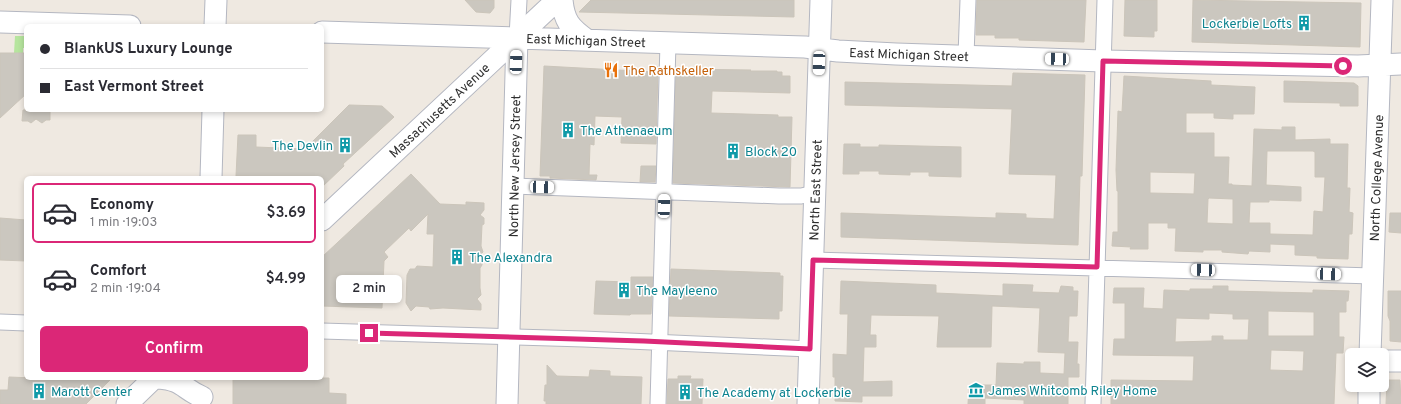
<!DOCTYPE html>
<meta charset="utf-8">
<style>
:root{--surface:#fff;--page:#f2f2f3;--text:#2b2b33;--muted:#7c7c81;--line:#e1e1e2;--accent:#db2777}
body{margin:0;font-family:Overpass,sans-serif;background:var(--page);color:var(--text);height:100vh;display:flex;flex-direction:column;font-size:15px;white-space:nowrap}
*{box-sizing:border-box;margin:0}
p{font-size:13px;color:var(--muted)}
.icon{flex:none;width:22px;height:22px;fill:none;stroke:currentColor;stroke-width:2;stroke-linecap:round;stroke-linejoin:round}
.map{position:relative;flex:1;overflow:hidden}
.drawer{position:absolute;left:24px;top:176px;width:300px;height:204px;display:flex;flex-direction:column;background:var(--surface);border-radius:6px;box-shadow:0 2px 6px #0003}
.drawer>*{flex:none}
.hud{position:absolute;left:24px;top:24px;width:300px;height:88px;border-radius:6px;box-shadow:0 2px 6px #0003;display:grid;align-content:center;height:88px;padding:0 16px;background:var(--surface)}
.fabs{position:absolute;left:1345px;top:348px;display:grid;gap:8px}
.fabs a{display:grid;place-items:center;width:44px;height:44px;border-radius:6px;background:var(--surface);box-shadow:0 2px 6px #0003;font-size:20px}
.end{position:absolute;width:18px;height:18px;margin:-9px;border:5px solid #db2777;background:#fff;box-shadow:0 0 0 2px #fff}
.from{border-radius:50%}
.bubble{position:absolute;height:28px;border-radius:6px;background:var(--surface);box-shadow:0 2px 6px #0003;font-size:13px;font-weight:600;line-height:28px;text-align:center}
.car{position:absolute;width:12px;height:24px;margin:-12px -6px;border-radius:5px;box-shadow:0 0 3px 1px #0007;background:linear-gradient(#fff 24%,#345 0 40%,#fff 0 76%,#345 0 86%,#fff 0)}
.hud b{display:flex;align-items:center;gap:14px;height:38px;font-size:15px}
.hud b+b{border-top:1px solid var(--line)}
.hud i{width:10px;height:10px;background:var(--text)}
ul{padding:7px 0 0;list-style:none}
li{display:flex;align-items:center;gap:12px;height:60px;margin:0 8px 6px;padding:0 8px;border:2px solid transparent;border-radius:6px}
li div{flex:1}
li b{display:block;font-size:15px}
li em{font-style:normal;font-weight:600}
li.current{border-color:var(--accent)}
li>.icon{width:36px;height:36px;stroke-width:1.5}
.button{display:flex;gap:8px;margin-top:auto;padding:8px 16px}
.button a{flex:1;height:46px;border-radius:6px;background:var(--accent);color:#fff;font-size:16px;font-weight:600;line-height:46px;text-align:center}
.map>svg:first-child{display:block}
.green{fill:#b6e59e}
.building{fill:#cbc7bf;stroke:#cbc5ba;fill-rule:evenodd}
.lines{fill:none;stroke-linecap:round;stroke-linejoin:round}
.street-casing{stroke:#b4b7c1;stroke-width:17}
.secondary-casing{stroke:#b4b7c1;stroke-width:23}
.street{stroke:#fff;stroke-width:15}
.secondary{stroke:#fff;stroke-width:21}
.route{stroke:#db2777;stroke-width:5}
.labels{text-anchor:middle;stroke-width:3;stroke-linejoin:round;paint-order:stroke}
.culture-label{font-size:13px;fill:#0d838f;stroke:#fff;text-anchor:start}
.street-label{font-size:13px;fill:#2e2e2e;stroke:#fff}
.food-label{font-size:13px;fill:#c56008;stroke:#fff;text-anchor:start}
</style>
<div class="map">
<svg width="1401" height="404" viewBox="0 0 1401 404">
<rect width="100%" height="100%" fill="#efe9e1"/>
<!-- green -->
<path class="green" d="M15,36H26V48H23V53H14Z"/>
<!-- building -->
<path class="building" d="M465,0H494V8L490,13L476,12Z
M591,0H794V17L579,12Z
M977,0H1086L1084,42L1019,40V38H995V35H976Z
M1125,0H1157V31H1154V37L1124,36Z
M1193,0L1361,3L1360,47L1192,42Z
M0,53H26V94L0,118Z
M544,66L654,72L657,67H658L656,144L621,143L622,117L595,116L594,145L590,144L589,175H597L596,180L550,178V176H540Z
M676,69L751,70L750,71H777V72H782V76H790V93L712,91L711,113L778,115V117H792L790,187L673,183Z
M1013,73L1085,75L1082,176H1080L1078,245L841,237V213L996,218V213L1026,214V218L1054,219L1056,175L1009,174L1012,109L845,105V82L1012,86Z
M1124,76L1211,81V85L1255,87L1254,114H1233V119L1214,118V113H1186V133H1214V157H1229L1228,184H1232V185L1252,186L1254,129L1282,130V127H1295V140L1330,139V144H1348L1347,188H1350L1349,212L1353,213L1352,234H1349L1348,259L1317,258V256L1295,255V245L1270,244V252L1249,251L1248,254L1222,252V250H1203V252L1175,251L1176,228H1168V223H1148V249H1130L1131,247L1112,246L1113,232H1118V191H1117L1116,170L1118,111L1122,112ZM1267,151H1313L1315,152V177H1325L1323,212L1314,211L1313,235L1270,234V223H1249L1250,202H1269V200L1301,201V187L1266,185ZM1150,172L1195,173L1194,194L1150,193ZM1209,198L1233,199V224L1207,223L1208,199Z
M1284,81L1354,83L1358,86V106H1340V103L1284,102Z
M349,105L382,106L394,117L343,164L344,166L322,187V178H249V176H236L238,135H256V147L305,149Z
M23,110H50V120H46L42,123L36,119L31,123L28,121H22Z
M844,144H860V147H879V145L961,147V177L929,176V172H910V175L879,174V171H859V174H843Z
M641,166H656L655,182H640Z
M411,174L440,204L466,205V202L484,203V210L480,215L484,218V224L482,225L481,246L483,252L478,257L482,261V265L480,268V288L481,295L477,299L481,304V310L443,308L430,309L429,307L416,306L411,311L406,303L407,275L410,269H415L417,266L433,267L434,234H427L428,214L411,231L409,228L384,252L388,257L384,261L382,308L322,306V257Z
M1390,213H1401V233L1389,232Z
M0,218L26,220V261L0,260Z
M671,269L780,273V276H783L782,311H779V319L669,316Z
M631,277H653L651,314H631L630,315L594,314L596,281L631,282Z
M841,281L936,285V293L1003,296V284L1033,285L1032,292L1059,293L1061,286L1073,287V291H1078L1077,316H1069L1068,342H1078L1077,364H1079V377H1068V404H1024V400L985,398V404H968L969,385H996L997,363L1024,364V362H1040V373L1064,374L1065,353L1038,352L1040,308L992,306L991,347H937L939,316L871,315L870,335H876V347H864L863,382L892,381V396H862V402L835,401V377H833V354L847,355L848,314H840Z
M1213,286H1228V291L1313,293V290L1349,291L1348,301H1346V312H1339V337H1344L1343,353H1336L1334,404H1111V380L1193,381L1194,356L1113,355L1114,339H1125V303H1113L1114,288H1144L1143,308L1163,309L1164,290L1190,291V289H1213ZM1268,311L1314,312V336H1268ZM1209,313L1233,314V319H1249L1248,340H1223V336H1212V341L1175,342L1176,318L1209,319ZM1271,350L1304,351L1303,371L1270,370Z
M1388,291H1401V342L1390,341V321L1388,316Z
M547,365L557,376L589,377L590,370L610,371V376L642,377L641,404H546V401H544L545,385H547Z
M678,376H691L690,379H703L702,404H667L668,379H678Z
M9,377L58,379L112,378L86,404H0V390H8Z
M233,378H329V393L346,394V404H233Z
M1387,380H1400L1401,404H1386Z"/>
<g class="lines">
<!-- street casing -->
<g class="street-casing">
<path id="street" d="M517,37L519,0
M966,56L968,0
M513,186L779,196H801L815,193
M813,260L1373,276
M0,322L26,323
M322,331L584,339L810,349
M658,404L668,43
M1093,404L1105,0"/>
</g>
<!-- secondary casing -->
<g class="secondary-casing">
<path id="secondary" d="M562,0C564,21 570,28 587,40
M0,22L130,26
M215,26L216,0
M322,32L805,47L838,51L896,54L1103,61L1358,66L1401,64
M211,178L213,110
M322,220L557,0
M1370,355L1382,0
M1382,361H1401
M159,378C183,380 183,389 202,397
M127,404L154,378
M507,404L517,37
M808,404L821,0
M1369,404V385"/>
</g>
<!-- street -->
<use href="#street" class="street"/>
<!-- secondary -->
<use href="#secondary" class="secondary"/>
</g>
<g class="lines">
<!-- route -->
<path class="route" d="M369,333L644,341L810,349L813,260L1097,267L1103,61L1343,66"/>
</g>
<!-- icons -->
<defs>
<g id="building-bare" transform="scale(1.2)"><path d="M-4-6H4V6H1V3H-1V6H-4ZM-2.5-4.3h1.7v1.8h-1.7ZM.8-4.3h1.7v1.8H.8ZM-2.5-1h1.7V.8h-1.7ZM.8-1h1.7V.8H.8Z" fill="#0f9aa8" stroke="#fff" stroke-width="2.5" paint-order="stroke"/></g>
<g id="restaurant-bare" transform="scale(1.2)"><path d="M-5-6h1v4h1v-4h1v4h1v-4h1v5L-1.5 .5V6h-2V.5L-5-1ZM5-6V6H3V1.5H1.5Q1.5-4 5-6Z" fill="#e8710a" stroke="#fff" stroke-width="2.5" paint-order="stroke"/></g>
<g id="museum-bare" transform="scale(1.2)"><path d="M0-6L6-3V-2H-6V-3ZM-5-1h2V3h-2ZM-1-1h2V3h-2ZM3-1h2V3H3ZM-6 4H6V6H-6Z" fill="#0f9aa8" stroke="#fff" stroke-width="2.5" paint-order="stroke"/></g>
</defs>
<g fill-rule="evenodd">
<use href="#building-bare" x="1304" y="23"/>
<use href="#restaurant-bare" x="611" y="70"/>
<use href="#building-bare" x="568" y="130"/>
<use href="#building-bare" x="345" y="145"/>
<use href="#building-bare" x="733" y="151"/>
<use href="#building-bare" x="457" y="257"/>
<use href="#building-bare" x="624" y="290"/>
<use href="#museum-bare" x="976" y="390"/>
<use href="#building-bare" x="39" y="391"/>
<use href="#building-bare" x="685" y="392"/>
</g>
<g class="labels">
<!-- culture labels -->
<g class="culture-label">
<text x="1292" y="28" text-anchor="end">Lockerbie Lofts</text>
<text x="580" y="135">The Athenaeum</text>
<text x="333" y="150" text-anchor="end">The Devlin</text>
<text x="745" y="156">Block 20</text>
<text x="469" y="262">The Alexandra</text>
<text x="636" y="295">The Mayleeno</text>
<text x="988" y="395">James Whitcomb Riley Home</text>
<text x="51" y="396">Marott Center</text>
<text x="697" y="397">The Academy at Lockerbie</text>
</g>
<!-- street labels -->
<g class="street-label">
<text transform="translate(586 40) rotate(2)" y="5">East Michigan Street</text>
<text transform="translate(909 54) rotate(2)" y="5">East Michigan Street</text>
<text transform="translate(439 110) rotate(-43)" y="5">Massachusetts Avenue</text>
<text transform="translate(514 166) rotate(-89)" y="5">North New Jersey Street</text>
<text transform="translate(1376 178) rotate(-88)" y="5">North College Avenue</text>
<text transform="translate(815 190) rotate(-88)" y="5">North East Street</text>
</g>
<!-- food labels -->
<g class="food-label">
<text x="623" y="75">The Rathskeller</text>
</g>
</g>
</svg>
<div class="fabs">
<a><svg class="icon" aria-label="layers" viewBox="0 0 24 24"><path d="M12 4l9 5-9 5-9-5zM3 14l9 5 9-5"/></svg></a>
</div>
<i class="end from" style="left:1343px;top:66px"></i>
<i class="end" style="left:369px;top:333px"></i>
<div class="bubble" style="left:336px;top:275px;width:66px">2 min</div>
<i class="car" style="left:1057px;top:59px;rotate:272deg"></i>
<i class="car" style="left:516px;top:62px;rotate:2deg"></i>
<i class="car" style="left:819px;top:63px;rotate:182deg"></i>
<i class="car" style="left:542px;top:187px;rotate:92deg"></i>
<i class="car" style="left:664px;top:206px;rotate:2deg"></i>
<i class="car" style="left:1203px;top:270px;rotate:272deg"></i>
<i class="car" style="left:1329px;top:274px;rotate:92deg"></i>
<div class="hud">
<b><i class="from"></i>BlankUS Luxury Lounge</b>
<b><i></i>East Vermont Street</b>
</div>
<section class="drawer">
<ul>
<li class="current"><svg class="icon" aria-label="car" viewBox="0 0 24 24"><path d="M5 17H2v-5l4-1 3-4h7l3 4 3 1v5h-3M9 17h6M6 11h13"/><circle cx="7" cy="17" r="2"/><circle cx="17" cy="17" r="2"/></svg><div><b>Economy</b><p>1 min · 19:03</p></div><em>$3.69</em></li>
<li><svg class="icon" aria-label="car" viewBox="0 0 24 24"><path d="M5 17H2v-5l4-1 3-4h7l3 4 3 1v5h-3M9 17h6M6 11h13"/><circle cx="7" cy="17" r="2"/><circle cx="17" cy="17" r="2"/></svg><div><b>Comfort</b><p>2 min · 19:04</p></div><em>$4.99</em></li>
</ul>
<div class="button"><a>Confirm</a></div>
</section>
</div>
